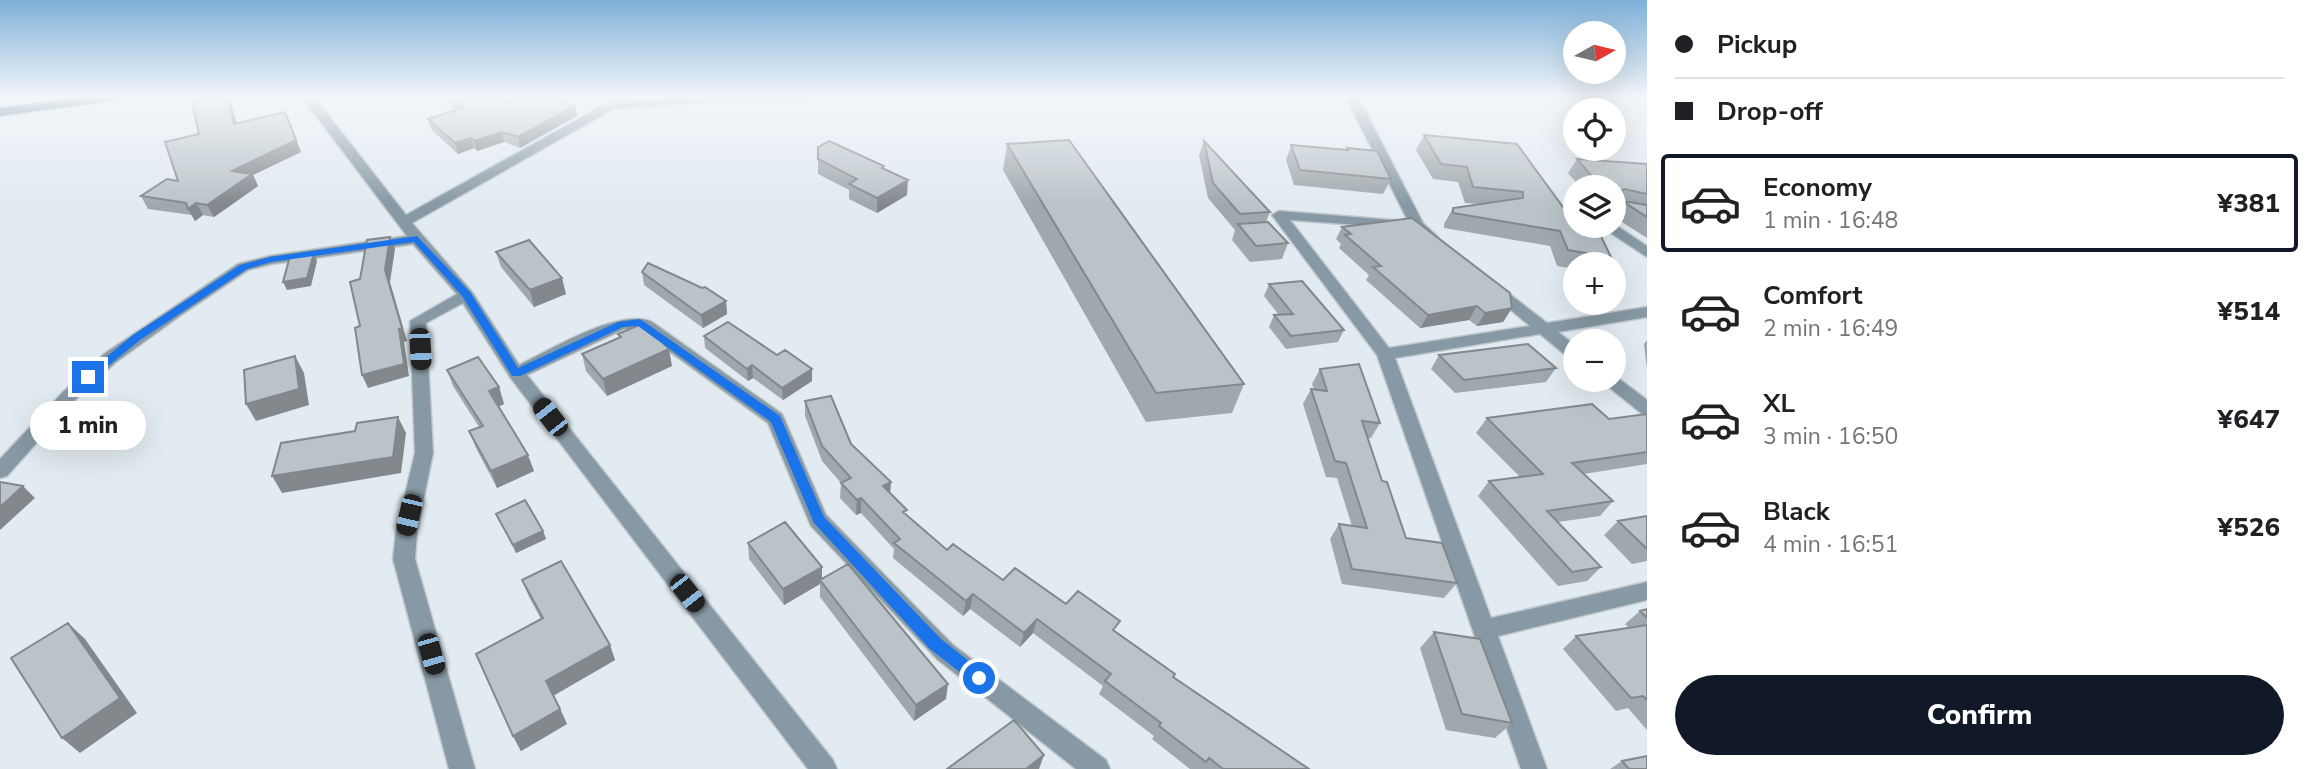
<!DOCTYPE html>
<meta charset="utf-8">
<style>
:root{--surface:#fff;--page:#f2f2f2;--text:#202124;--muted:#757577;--line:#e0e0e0;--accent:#111827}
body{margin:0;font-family:"Nunito Sans",sans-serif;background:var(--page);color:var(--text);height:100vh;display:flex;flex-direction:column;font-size:26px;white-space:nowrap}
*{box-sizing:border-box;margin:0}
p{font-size:23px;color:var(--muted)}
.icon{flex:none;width:38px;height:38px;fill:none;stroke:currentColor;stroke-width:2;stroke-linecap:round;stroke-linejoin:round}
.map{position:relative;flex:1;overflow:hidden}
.drawer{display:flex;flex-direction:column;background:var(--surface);width:665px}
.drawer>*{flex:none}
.top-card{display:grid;align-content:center;height:154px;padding:0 28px;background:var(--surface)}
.needle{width:46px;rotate:82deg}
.tools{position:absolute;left:1563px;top:21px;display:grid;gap:14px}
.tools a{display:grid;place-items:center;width:63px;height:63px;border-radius:50%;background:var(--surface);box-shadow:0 7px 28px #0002;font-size:35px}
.end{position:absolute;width:32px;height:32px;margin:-16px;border:9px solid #1a73e8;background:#fff;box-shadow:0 0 0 4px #fff}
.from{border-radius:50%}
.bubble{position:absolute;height:49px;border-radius:24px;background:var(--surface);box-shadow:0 7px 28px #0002;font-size:23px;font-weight:800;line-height:49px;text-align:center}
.car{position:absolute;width:21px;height:42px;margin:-21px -10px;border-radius:9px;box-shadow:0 0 5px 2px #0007;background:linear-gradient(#222 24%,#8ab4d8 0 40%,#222 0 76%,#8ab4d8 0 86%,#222 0)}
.top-card b{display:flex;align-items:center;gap:24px;height:66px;font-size:26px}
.top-card b+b{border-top:2px solid var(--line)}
.top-card i{width:18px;height:18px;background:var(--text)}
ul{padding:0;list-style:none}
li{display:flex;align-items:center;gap:21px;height:98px;margin:0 14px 10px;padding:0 14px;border:4px solid transparent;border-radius:7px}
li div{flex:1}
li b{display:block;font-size:26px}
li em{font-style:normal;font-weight:800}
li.selected{border-color:var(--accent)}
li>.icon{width:63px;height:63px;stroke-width:1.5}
.primary-button{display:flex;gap:14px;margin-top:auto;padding:14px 28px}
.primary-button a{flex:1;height:80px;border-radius:42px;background:var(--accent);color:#fff;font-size:28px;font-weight:800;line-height:80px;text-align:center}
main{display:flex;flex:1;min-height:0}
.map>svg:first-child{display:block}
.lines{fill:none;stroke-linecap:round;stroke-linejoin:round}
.minor-casing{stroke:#c0c8cd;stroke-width:3}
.highway-casing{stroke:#c0c8cd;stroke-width:3}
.minor{fill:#8699a4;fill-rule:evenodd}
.highway{fill:#144054;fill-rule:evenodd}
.wall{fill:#9fa8ac}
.shaded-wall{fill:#82888c}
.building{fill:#b9c3c8;stroke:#82888c;stroke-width:2}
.route{fill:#1a73e8}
</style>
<main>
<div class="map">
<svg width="1647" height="769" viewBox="0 0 1647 769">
<rect width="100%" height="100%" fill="#e2ebf1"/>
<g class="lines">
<!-- minor casing -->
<g class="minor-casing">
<path id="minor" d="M302,97H314L406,215L607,103L693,97H811L805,100L720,101L613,109L412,223L472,292L519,365C551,350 620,307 652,322L782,414L826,515L953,645L1106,760L1110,769H1076L937,659L811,526L768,423L640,330L624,329L527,375L833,760L837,769H808L510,377L463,303L426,323L433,453L417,532L415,559L475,769H449L393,559L396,532L415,453L410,321L457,294L413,244L271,264L248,270L181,315L116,362L74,401L7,476L0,478V459L62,393L104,354L238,264L270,256L407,236Z
M1346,97H1358L1423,223L1438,237L1436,240H1426L1410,225Z
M1279,211L1405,221L1407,224L1400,228L1290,220L1389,348L1530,326L1488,291L1485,288L1488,285H1498L1547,323L1647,307V317L1558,332L1575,345V360L1569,358L1540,334L1395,358L1491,618L1647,582V600L1498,636L1547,769H1521L1377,355L1272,215Z
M1614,224L1647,246V257L1600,226Z
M1614,375L1647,400V415L1641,413L1600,380H1614Z"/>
</g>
<!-- highway casing -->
<g class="highway-casing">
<path id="highway" d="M81,97H118L111,101L0,116V108Z"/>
</g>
<!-- minor -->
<use href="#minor" class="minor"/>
<!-- highway -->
<use href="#highway" class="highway"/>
</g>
<!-- wall -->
<path class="wall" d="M449,99L566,103L575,106L577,116L520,148L504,142L477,151L474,148L458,154L431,129L428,119L455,111L452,108Z
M285,112L301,152L253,175L258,186L214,217L203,215L195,221L192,215L148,209L141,196L178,181L199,134L237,123Z
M1424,135L1563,207L1611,257L1605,264H1575V269L1557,266L1550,246L1444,228V224L1453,208L1480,204L1465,203L1458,182L1433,179L1416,150Z
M1204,141L1270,212L1266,222L1288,243L1282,259L1250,262L1232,240L1235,230L1208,198L1199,155Z
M1007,144L1244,384L1232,413L1146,422L1003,170Z
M1291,145L1346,150L1347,148L1391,179L1383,194L1294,185L1286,160Z
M818,147L884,169L907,195L877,213L849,199V190L818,174Z
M1577,159L1647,164V238L1614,217V187H1580L1568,173Z
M1342,227L1512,308L1503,322L1477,326L1469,320L1420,328L1366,280L1369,275L1339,248L1341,244L1336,239Z
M496,252L566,294L534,307L501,267Z
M642,272L726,301L727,314L703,328L644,285Z
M1269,284L1344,330L1338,342L1286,349L1269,327L1274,315H1279L1264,296Z
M618,334L672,366L607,396L586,371L582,354L619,338Z
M704,336L777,355L812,381L783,400L753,378L748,381L705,348Z
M1647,340V369L1644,344Z
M1439,355L1556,368L1546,382L1455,393L1431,369Z
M1320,369L1380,423L1371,438H1368L1382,481L1406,538L1457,583L1444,598L1342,584L1330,539L1339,524L1352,526L1337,478L1326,477L1303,404L1311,389H1314L1312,384Z
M447,370L499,387L504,404L498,407L534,471L497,488L476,448L469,431L479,427L453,386Z
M805,401L851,444L906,515L947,550L1003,580L1066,604L1116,632L1173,677L1309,769H1190L1152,739L1154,736L1099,694L1103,686L1033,633L1020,647L970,609L963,616L893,558L894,549L861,513L856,515L840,498L841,483L822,461L805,416Z
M1647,414V464L1584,474L1613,501L1600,516L1558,522L1601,567L1587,581L1558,586L1478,496L1489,481L1520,477L1476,433L1487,418L1609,419Z
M496,514L543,531L546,539L516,553Z
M1647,516V561L1632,564L1604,535L1618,521Z
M748,543L822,579L946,699L914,721L820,597V584L784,605L749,559Z
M522,580L610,645L615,660L554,695L567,724L521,751L513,736L541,619L529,597Z
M1647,609V730L1628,708L1616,711L1563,649L1576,636L1629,628L1625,624L1640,611Z
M1434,632L1512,723L1495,738L1446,730L1420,648Z
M1622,761L1647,769H1610Z"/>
<!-- shaded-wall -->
<path class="shaded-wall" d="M227,97L230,98L240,135L234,124Z
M575,106L577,116L520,148L518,137Z
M285,112L301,152L253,175L258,186L214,217L207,205L232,171Z
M502,132L504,142L477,151L474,141Z
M471,138L474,148L458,154L455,143Z
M908,180L907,195L877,213V198Z
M196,203L203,215L195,221L188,209Z
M390,237L395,249L390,282L407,341L404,342L409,376L368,388L362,375L399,329L385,270Z
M314,253L317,261L311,286L287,290L283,282Z
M562,278L566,294L534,307L530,290Z
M726,301L727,314L703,328L701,315Z
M1477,306L1469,320L1420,328L1428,315Z
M1512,308L1503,322L1477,326L1485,313Z
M669,349L672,366L607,396L603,379Z
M295,356L304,373L309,405L256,421L246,404Z
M752,365L753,378L748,381L747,369Z
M812,369V381L783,400L782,388Z
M499,387L504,404L495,408L489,391Z
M398,417L406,433L401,473L282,493L272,476Z
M528,455L534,471L497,488L491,471Z
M891,482L890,496L883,486Z
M23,486L35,498L0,530V507Z
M861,498V513L856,515L857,500Z
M543,531L546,539L516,553L513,545Z
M822,567V583L820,580V584L784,605L783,589Z
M973,594L970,609L963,616L966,601Z
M1037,619L1033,633L1020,647L1024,633Z
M68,623L85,639L137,713L80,753L62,738Z
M610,645L615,660L553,696L546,681Z
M948,684L946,699L914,721L916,705Z
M560,709L567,724L521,751L513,736Z
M1044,755L1039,769H1026Z"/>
<!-- building -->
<path class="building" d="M191,97H227L234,124L285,112L296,140L232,171L252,174L207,205L196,203L188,209L186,203L141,196L167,179L178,181L165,142L199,134Z
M455,97H557L566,103L575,106L518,137L502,132L474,141L471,138L455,143L428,119L463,108L449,99Z
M1424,135L1517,144L1563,207L1575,209V226H1596L1611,257L1568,250L1560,231L1453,213V208L1523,198V192L1473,187L1467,167L1441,164Z
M1069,140L1244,384L1156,393L1007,144Z
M829,141L884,166L882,168L908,180L877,198L849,184L857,179L818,159V147Z
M1204,141L1270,212L1240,214L1213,183Z
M1291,145L1348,150L1347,148L1377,151L1391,179L1300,170Z
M1577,159L1647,164V194L1624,189L1621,191L1622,201L1647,205V217L1614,196V187H1601Z
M1412,218L1510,293L1512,308L1485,313L1477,306L1428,315L1373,267L1381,266L1345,235L1351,234L1342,227Z
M1268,222L1288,243L1256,246L1238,224Z
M390,237L385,270L402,328L399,329L404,364L362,375L355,328L360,326L350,282L360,279L367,240Z
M529,240L562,278L530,290L496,252Z
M314,253L307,278L283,282L290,256Z
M648,263L702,288L705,287L726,301L701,315L642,272Z
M1302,281L1344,330L1291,336L1274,315L1293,314L1269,284Z
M728,322L777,355L785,350L812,369L782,388L752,365L747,369L704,336Z
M644,323L669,349L603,379L582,354L621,337L618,334Z
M1528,344L1556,368L1464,380L1439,355Z
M295,356L299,389L246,404L244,370Z
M478,357L499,387L489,391L528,455L491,471L469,431L483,426L447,370Z
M1359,364L1380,423L1362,421L1382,481L1387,482L1406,538L1442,543L1457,583L1352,569L1339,524L1367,528L1346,463L1335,461L1311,389L1327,391L1320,369Z
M831,396L851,444L891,482L883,486L907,510L903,512L947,550L953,544L1003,580L1015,568L1066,604L1078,591L1120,621L1113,630L1175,674L1173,677L1309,769H1223L1209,758L1206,762L1159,726L1161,723L1105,681L1111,674L1037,619L1024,633L973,594L966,601L894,543L900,539L861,498L857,500L841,483L851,478L822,446L805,401Z
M1592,404L1609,419L1647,414V452L1572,463L1613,501L1547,511L1601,567L1572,572L1489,481L1543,474L1487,418Z
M398,417L393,457L272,476L281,443L355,431L357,423Z
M0,482L23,486L0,507Z
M525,500L543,531L513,545L496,514Z
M1647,516V549L1618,521Z
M785,522L822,567L783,589L748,543Z
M561,561L610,645L546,681L560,709L513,736L476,654L543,618L522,580Z
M848,564L948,684L916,705L820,580Z
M1647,609V618L1640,611Z
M68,623L120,698L62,738L11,658Z
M1647,625V700L1643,696L1631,698L1576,636Z
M1434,632L1480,639L1512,723L1462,714Z
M1014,720L1044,755L1026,769H947Z
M1647,756V769H1629L1622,761Z"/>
<!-- sky -->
<linearGradient id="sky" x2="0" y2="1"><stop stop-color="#7eb0d9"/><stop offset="0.47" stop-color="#f2f6f9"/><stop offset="1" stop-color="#f2f6f9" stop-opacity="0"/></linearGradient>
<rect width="1647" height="205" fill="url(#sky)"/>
<!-- route -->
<path class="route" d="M417,236L470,292L518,368L618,322L640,319L780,416L824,517L941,639L984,673L987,678L984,683H974L930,649L814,523L771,422L638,326L623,327L520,376H512L462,296L414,242L271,262L247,269L140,340L91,380H84L82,377L133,335L240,265L270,257Z"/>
</svg>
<div class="tools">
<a><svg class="needle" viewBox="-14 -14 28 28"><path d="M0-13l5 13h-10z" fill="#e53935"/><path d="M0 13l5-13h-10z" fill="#757577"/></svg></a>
<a><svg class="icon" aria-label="locate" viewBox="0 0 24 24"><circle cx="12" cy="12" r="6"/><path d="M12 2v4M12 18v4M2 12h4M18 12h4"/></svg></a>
<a><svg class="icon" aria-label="layers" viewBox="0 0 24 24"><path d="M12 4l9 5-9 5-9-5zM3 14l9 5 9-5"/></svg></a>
<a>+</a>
<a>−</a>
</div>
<i class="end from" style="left:979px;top:678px"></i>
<i class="end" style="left:88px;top:377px"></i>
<div class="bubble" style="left:30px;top:401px;width:116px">1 min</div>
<i class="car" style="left:420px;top:349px;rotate:177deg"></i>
<i class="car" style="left:550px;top:417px;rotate:322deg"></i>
<i class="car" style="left:409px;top:515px;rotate:193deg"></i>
<i class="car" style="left:687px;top:593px;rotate:142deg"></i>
<i class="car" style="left:431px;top:654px;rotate:164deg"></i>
</div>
<section class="drawer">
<div class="top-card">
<b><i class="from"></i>Pickup</b>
<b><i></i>Drop-off</b>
</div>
<ul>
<li class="selected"><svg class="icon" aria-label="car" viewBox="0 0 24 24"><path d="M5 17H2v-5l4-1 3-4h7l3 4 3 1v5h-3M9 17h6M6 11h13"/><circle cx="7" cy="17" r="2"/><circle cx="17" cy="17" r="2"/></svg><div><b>Economy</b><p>1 min · 16:48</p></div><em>¥381</em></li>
<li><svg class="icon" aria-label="car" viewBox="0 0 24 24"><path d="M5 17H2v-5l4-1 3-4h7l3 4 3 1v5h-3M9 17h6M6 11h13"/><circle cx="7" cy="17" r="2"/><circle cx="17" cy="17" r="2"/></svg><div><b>Comfort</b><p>2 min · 16:49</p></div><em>¥514</em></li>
<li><svg class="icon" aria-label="car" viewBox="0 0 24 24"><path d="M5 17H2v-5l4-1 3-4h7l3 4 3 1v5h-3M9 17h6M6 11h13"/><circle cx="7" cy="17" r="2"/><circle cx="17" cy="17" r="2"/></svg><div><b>XL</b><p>3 min · 16:50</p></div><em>¥647</em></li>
<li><svg class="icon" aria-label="car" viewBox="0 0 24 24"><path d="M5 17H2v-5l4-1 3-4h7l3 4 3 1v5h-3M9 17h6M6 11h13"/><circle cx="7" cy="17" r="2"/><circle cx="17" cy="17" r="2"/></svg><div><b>Black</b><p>4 min · 16:51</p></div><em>¥526</em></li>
</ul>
<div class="primary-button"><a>Confirm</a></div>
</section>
</main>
